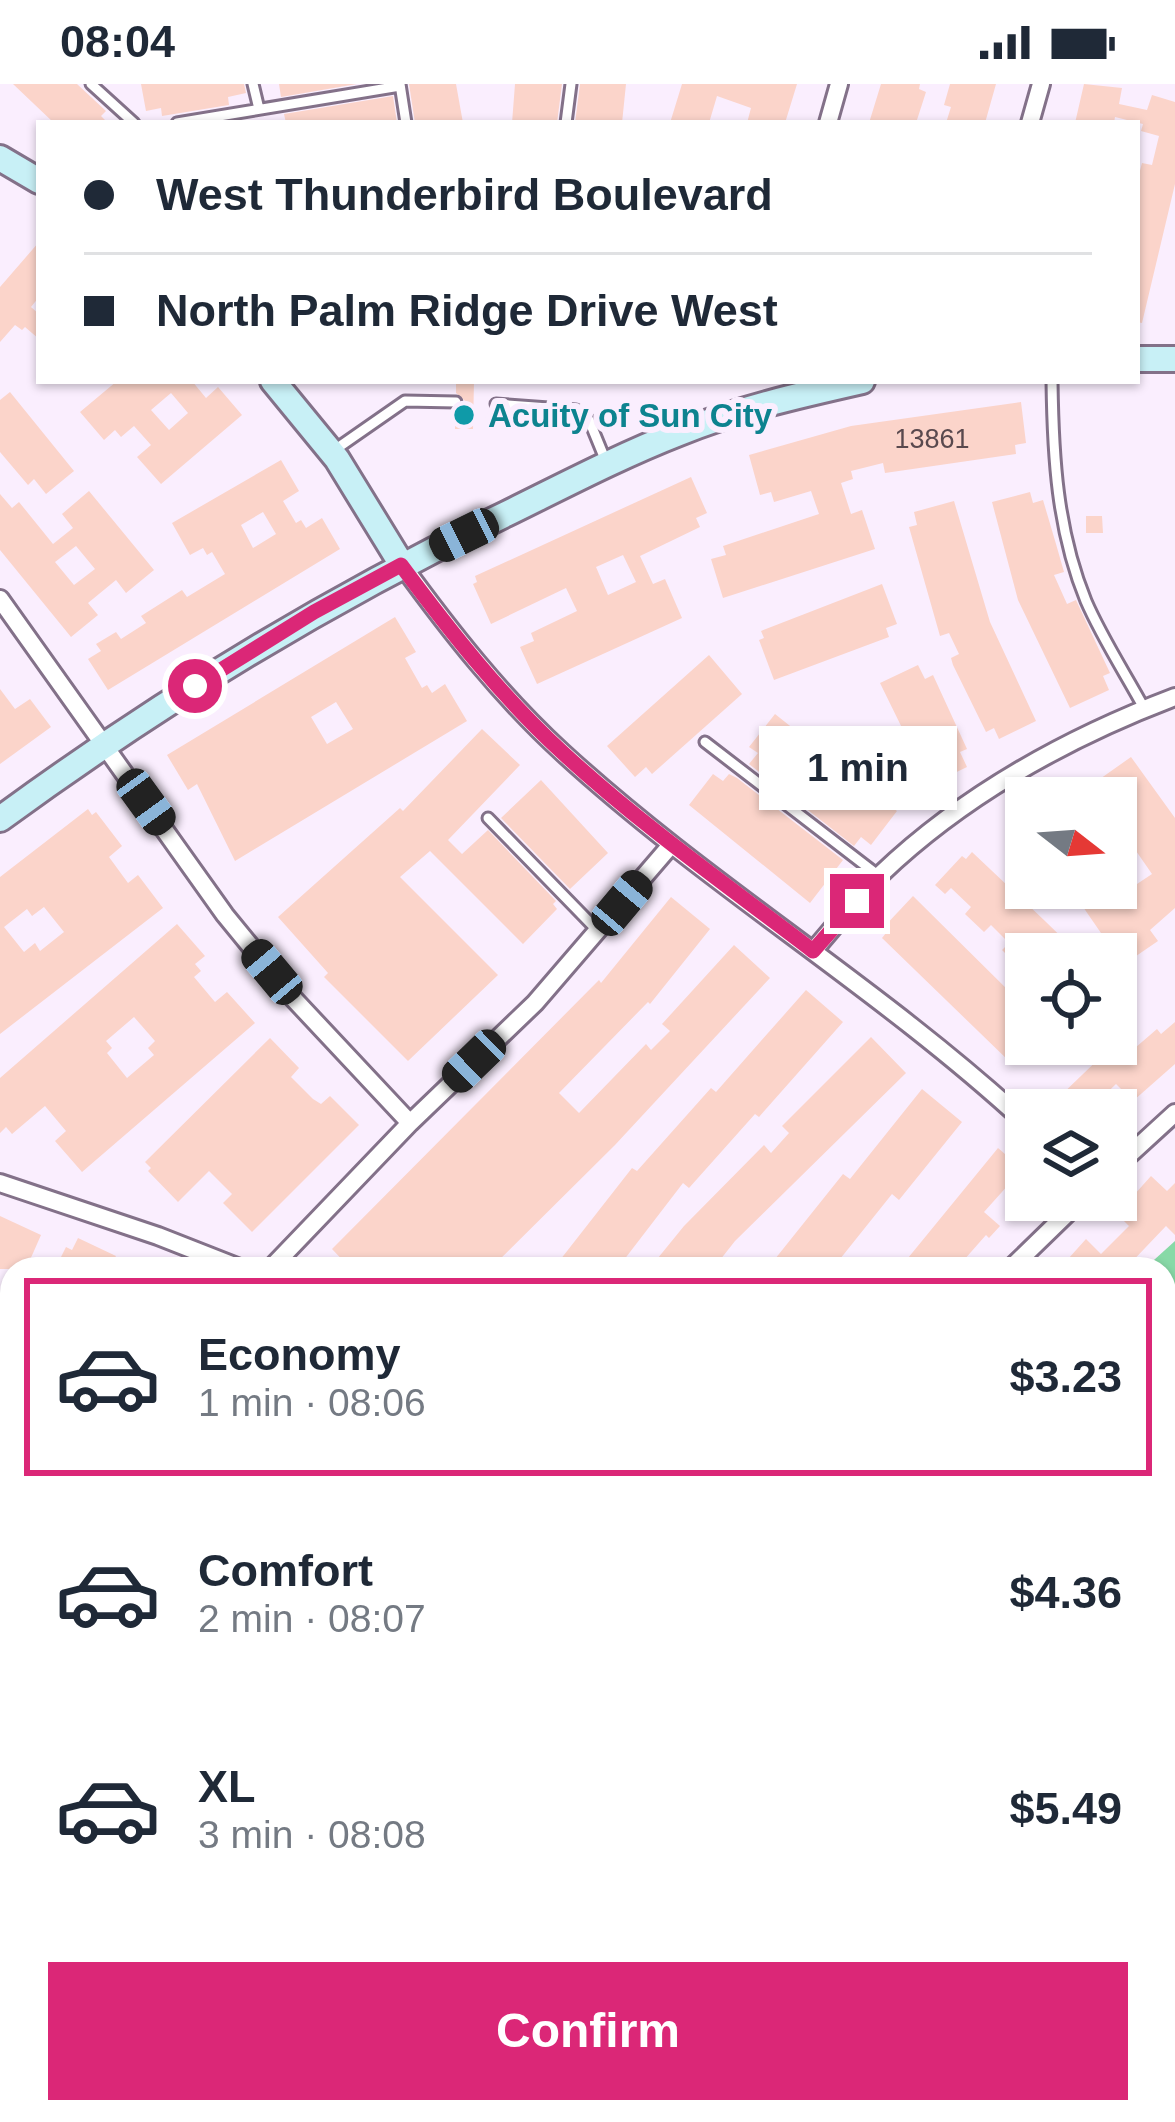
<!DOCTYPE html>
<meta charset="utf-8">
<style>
:root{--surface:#fff;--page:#f6f6f7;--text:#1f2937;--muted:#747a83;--line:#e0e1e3;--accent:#db2777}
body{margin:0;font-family:Helvetica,sans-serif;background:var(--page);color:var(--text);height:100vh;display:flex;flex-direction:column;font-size:45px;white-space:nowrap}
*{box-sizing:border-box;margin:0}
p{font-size:39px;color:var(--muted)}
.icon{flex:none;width:66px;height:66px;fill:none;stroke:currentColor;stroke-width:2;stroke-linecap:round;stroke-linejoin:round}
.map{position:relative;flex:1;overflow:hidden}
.drawer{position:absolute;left:0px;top:1173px;width:1176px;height:867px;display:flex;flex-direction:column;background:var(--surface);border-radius:36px 36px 0 0;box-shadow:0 3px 9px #0004}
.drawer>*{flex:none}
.banner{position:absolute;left:36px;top:36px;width:1104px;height:264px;border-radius:0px;box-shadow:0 3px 9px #0004;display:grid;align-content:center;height:264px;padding:0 48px;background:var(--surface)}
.needle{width:78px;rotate:107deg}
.controls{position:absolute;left:1005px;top:693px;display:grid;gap:24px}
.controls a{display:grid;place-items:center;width:132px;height:132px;border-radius:0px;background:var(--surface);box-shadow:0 3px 9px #0004;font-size:60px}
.end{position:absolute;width:54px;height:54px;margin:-27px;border:15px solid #db2777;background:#fff;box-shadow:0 0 0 6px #fff}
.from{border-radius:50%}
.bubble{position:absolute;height:84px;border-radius:0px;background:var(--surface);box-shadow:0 3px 9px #0004;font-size:39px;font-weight:800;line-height:84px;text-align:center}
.car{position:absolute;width:36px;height:72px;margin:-36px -18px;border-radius:15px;box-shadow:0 0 9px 3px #0007;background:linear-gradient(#222 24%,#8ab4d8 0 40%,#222 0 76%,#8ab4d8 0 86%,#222 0)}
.banner b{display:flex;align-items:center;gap:42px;height:114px;font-size:45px}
.banner b+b{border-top:3px solid var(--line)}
.banner i{width:30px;height:30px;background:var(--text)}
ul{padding:21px 0 0;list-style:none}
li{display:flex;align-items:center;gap:36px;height:198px;margin:0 24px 18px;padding:0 24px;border:6px solid transparent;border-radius:0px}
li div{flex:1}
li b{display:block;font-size:45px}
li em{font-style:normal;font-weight:800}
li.active{border-color:var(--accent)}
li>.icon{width:108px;height:108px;stroke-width:1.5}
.cta{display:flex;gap:24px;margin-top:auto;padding:24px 48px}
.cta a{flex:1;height:138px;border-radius:0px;background:var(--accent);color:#fff;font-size:48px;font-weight:800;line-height:138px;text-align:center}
.status{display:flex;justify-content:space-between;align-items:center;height:84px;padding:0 60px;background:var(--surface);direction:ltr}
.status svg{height:33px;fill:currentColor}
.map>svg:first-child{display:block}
.green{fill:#88d9a7}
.building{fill:#fbd4ca;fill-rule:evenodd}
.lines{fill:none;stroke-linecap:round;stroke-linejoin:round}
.lane-casing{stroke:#837189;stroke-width:15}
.street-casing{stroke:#837189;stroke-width:22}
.secondary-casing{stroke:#837189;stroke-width:30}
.path{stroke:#928895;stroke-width:3;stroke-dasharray:9 9;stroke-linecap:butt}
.lane{stroke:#fff;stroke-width:9}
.street{stroke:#fff;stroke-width:16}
.secondary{stroke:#c8f0f6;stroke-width:24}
.route{stroke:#db2777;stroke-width:15}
.culture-dot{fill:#0f9aa8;stroke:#faeefe;stroke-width:4.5}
.labels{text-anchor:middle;stroke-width:12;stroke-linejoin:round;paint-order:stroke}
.number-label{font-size:27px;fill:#59494e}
.culture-label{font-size:33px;font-weight:bold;fill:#0d838f;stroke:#faeefe;text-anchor:start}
</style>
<div class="status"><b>08:04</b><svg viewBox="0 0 49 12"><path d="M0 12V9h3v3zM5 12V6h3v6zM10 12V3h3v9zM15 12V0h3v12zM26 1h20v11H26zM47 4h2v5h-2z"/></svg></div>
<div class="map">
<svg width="1175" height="2038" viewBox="0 0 1175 2038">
<rect width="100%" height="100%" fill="#faeefe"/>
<!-- green -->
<path class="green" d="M1175,1157V1755L1164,1773V1185H1144Z
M647,2028H1047L1044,2038H645Z"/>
<!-- building -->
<path class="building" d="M13,0H77L106,27L101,32L108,39H54Z
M141,0H244L246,9L228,13L229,21L162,32L161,24L146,27Z
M279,0H357L281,13Z
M409,0H456L463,39H415Z
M515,0H562L557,39H512Z
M580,0H626L622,39H575Z
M682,0H797L785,39H747L751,24L717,12L709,39H670Z
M881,0H920L919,5L926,8L916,39H869Z
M950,0H996L985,39H946L951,23L944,21Z
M1084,0L1122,4L1119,20L1147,26L1152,11L1175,18V100L1142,239L1137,238V98L1142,79L1152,81L1159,52L1141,47L1143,40L1115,33L1114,39H1075Z
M393,12L397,39H286L284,30Z
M39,158V213L31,223L39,230V255L25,243L22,246L15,241L0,258V203Z
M117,297H192L206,314L218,303L242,331L161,400L137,373L151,361L134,342L121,353L115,346L104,356L80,328ZM171,309L188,329L169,346L151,326Z
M456,297H474L473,345H455V327L463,324L465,317L456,309Z
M10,308L74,387L46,410L34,395L28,401L0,368V316Z
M1021,318L1026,359L1015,361L1016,370L885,389L883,379L851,387L853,395L841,399L851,430L862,426L875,465L723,514L711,475L726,471L723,462L819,430L811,407L774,418L771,408L760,411L749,371L851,342Z
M281,376L299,407L283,417L296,439L301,436L306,444L322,434L340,465L108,606L88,575L101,567L96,560L116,548L121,555L146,539L141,532L182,506L187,513L225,490L212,468L207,471L203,464L190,471L172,439ZM263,428L276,450L253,464L241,441Z
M691,393L707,429L696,434L700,443L640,472L653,500L665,495L682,534L537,600L520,563L534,557L531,549L577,527L566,504L491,540L473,500L477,498L475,492ZM623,471L636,498L608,511L596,483Z
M89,407L154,486L126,509L116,496L88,519L98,531L71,553L0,466V410L12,424L19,418L53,460L73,444L62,430ZM76,462L95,485L74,501L55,478Z
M1030,408L1033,419L1043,416L1056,460L1064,488L1054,491L1067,520L1076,516L1110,589L1103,592L1109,606L1070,624L1018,516L992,418Z
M954,417L990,538L1036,637L999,655L994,644L986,648L953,581L951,574L959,570L949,549L940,552L909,443L917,441L914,428Z
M1086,432H1102L1103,449H1086Z
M882,500L897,540L886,544L889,553L774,596L759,556L764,554L761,547Z
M395,533L416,568L405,574L422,604L427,601L432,609L445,600L467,637L235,777L197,700L188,706L167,671ZM336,618L353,645L327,660L311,633Z
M709,571L742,610L652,690L646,683L635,693L607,662Z
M918,581L925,595L933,591L967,665L960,668L967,683L930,701L880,599Z
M0,605L15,625L30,615L51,643L0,680Z
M775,630L897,727L871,761L861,753L854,762L749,680L758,669L749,663Z
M482,645L520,681L448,756L462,770L488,746L556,817L553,820L557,825L523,860L430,767L400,793L498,891L408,977L324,893L328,889L278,833L400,724L403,727Z
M1131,673L1175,734V824L1150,846L1158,857L1123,881L1070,804H1116V783L1131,804L1152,790L1116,738V714H1110L1097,697Z
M713,690L723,697L729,690L737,694L843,776L810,819L689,721Z
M541,696L608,769L570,805L501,734Z
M88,725L92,731L96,728L122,762L109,773L128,799L138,791L163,824L0,950V793ZM44,823L64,848L40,867L35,859L24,868L4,843L27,825L32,832Z
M972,768L1045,837L1079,870H1026V890L1002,866L1009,859L991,841L984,848L965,830L971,823L951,804L945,810L935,801L962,772L966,775Z
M913,812L1026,924V963L1011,979L882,854L886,849L882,845Z
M671,813L710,845L650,920L648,918L559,1009L579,1029L646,960L651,966L670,947L662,940L734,861L770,894L615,1061L490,1185H351L332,1165L599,896L601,899Z
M177,840L205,872L195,880L201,887L194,893L215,918L227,908L255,939L82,1088L55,1057L66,1047L45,1022L12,1050L6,1043L0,1049V994ZM134,933L155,957L148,964L154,971L127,994L107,969L112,964L106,957Z
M806,906L843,938L759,1033L755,1030L689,1104L683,1099L617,1185H553L632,1084L637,1087L711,1004L716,1008Z
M1175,938V980L1133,1017L1116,1000L1089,1026H1064L1055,1017L1110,964L1121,976L1157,945L1161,950Z
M871,953L906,989L735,1157L713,1185H649L684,1142L764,1061L771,1069L789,1049L782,1042Z
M270,954L299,984L291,993L313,1015L321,1020L330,1012L359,1041L252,1148L223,1119L232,1110L209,1087L178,1118L148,1087L151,1084L145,1078Z
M922,1005L962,1038L899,1116L892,1110L832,1185H767L843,1090L850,1095Z
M998,1064L1026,1088V1113L1010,1099L984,1128L1000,1142L989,1154L986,1151L956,1185H899Z
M1151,1092L1167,1107L1175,1099V1151L1166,1142L1125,1185H1059L1086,1155L1101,1170L1129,1142L1117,1130Z
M0,1132L41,1151L26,1185H0Z
M78,1154L116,1172L109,1185H55L66,1163L72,1166Z"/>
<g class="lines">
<!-- lane casing -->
<g class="lane-casing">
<path id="lane" d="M91,0L134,39
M253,0L259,25
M400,0L406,39
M177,39L400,2
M566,39L571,0
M1052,297C1053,373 1057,446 1086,517C1102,554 1125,589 1144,624
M496,320L576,326L589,336L607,380
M336,365L405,317L456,318
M705,658L879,792
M488,734L598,847"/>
</g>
<!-- street casing -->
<g class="street-casing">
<path id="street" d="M828,39L839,0
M1030,39L1041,0
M402,481C450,547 501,612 562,668C708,802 880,904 1026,1039
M0,515L225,831L292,913L410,1039
M813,867C836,841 857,813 881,790C966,709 1067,654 1175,613
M1116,1083L1175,1029
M0,1099L158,1152L242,1185
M270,1185L410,1039L535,919L671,761
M1010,1185L1081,1116
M0,1604L12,1607
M0,1965L12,1968
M1164,2015L1175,1988
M260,2028L298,2038
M191,2038L193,2028
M544,2038L546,2028
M1156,2038L1159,2028"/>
</g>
<!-- secondary casing -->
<g class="secondary-casing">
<path id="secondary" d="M0,74L39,97
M1137,275H1175
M273,297L337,375L402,481
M0,735C160,618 327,516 506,430C563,402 620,372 679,349C738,325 800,311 862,297"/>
</g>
<!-- path -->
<path class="path" d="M1164,1414L1175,1406
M1164,1721L1175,1707
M0,1943L8,1916
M333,2033L334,2028
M704,2038L707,2028
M973,2038L977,2028"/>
<!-- lane -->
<use href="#lane" class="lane"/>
<!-- street -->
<use href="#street" class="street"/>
<!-- secondary -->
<use href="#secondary" class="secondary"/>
</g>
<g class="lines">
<!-- route -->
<path class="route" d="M195,602L314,528L401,481C450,547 501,612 562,668C641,741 728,802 813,867L857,817"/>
</g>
<!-- markers -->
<circle class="culture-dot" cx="464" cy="331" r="12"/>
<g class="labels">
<!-- number labels -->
<g class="number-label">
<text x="932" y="364">13861</text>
</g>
<!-- culture labels -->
<g class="culture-label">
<text x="488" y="343">Acuity of Sun City</text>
</g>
</g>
</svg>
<div class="controls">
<a><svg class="needle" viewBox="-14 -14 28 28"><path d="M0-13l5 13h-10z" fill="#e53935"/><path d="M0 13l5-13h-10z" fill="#747a83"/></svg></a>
<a><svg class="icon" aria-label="locate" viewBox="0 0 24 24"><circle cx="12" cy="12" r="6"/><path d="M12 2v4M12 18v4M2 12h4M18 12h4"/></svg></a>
<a><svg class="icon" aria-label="layers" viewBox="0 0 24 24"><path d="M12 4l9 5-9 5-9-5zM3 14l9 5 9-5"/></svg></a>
</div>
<i class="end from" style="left:195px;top:602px"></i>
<i class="end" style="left:857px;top:817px"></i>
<div class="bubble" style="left:759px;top:642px;width:198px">1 min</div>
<i class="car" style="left:464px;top:451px;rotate:244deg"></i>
<i class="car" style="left:146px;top:718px;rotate:144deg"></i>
<i class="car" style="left:622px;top:819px;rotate:40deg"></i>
<i class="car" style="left:272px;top:888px;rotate:320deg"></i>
<i class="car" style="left:474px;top:977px;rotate:226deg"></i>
<div class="banner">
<b><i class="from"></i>West Thunderbird Boulevard</b>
<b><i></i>North Palm Ridge Drive West</b>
</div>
<section class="drawer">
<ul>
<li class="active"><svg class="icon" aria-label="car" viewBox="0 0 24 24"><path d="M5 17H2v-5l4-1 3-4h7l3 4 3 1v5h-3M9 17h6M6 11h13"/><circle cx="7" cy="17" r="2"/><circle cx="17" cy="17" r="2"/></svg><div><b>Economy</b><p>1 min · 08:06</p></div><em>$3.23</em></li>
<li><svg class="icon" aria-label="car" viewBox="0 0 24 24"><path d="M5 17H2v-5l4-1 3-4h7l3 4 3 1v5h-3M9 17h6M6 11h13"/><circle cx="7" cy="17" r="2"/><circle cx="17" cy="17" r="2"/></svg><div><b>Comfort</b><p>2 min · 08:07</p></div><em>$4.36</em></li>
<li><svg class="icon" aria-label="car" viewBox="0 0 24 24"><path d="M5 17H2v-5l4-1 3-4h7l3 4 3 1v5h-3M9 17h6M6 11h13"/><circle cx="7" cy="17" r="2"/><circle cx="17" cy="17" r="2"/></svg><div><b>XL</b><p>3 min · 08:08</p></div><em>$5.49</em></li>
</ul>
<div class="cta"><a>Confirm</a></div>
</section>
</div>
